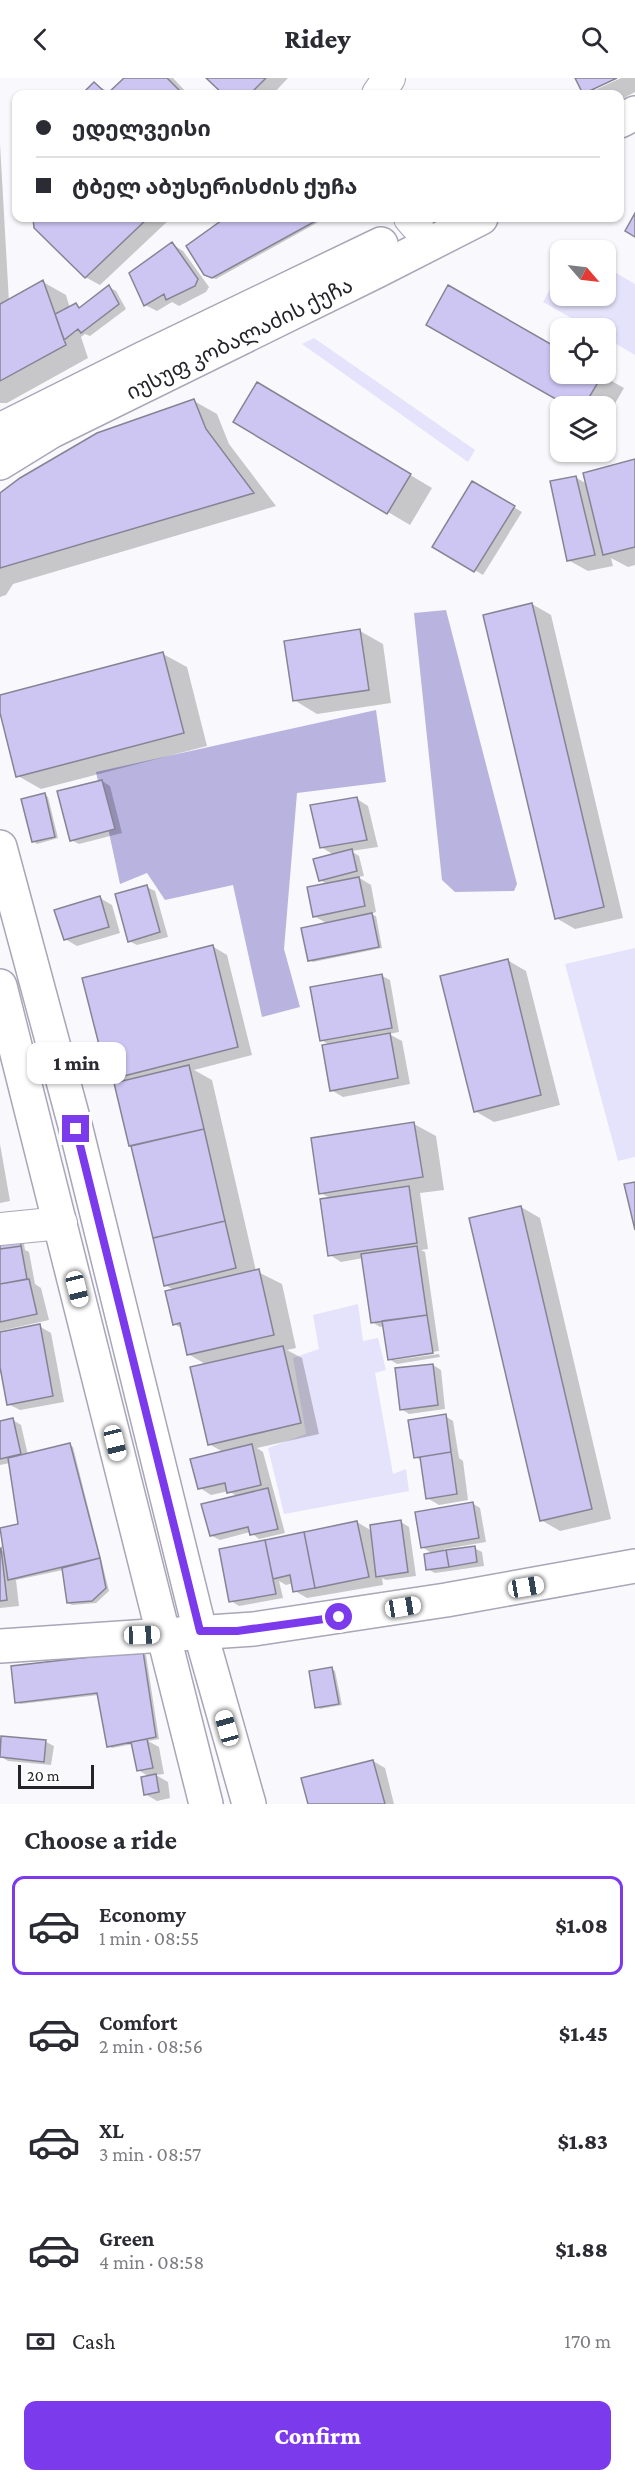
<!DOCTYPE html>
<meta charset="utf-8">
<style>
:root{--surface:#fff;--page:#f2f2f3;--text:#2b2b33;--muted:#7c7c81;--line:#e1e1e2;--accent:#7c3aed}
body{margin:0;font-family:"Crimson Pro","Noto Sans Georgian",serif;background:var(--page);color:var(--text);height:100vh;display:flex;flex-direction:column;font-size:22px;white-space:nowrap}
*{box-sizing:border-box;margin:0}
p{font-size:20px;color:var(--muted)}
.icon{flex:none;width:33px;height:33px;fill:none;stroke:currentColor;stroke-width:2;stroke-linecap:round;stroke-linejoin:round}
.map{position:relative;height:1726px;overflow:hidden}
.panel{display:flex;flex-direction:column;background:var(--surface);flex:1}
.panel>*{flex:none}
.banner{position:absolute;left:12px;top:12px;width:612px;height:132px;border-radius:12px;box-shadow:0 2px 4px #0004;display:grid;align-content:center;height:132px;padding:0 24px;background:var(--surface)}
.needle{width:39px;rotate:118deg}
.buttons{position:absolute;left:550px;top:162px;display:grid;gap:12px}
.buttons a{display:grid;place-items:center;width:66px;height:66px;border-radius:12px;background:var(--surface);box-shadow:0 2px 4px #0004;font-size:30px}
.scale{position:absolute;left:18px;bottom:15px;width:76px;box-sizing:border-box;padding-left:6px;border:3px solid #24232a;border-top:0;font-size:16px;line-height:21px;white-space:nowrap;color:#24232a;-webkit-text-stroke:4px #fff;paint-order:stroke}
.end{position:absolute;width:27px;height:27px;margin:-14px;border:8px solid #7c3aed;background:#fff;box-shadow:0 0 0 3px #fff}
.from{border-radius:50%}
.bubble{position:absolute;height:42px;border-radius:12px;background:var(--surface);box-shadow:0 2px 4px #0004;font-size:20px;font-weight:800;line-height:42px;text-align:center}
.car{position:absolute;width:18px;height:36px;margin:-18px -9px;border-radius:8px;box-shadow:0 0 4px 2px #0007;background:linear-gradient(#fff 24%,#345 0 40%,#fff 0 76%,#345 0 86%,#fff 0)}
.banner b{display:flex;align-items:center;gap:21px;height:57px;font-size:22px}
.banner b+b{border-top:2px solid var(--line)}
.banner i{width:15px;height:15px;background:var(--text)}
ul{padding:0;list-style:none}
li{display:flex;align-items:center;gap:18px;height:99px;margin:0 12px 9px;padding:0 12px;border:3px solid transparent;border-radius:12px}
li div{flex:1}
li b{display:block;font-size:22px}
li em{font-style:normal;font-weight:800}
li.on{border-color:var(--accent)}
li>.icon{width:54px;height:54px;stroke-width:1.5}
h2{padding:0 24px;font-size:27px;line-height:72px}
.pay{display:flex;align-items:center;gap:15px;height:66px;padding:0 24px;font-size:22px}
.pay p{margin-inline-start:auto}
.button{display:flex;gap:12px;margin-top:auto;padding:12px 24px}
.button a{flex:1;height:69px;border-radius:12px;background:var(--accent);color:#fff;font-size:24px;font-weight:800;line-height:69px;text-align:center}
header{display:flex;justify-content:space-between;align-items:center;height:78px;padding:0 24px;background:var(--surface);font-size:27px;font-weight:800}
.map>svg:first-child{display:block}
.green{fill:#e5e2fb}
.forest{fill:#b9b3df}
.shadow{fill:#0003}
.building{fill:#cdc6f3;stroke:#868494;stroke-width:1.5}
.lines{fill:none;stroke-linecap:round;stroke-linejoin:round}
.minor-casing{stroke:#a8a6b7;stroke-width:34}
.tertiary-casing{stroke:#a8a6b7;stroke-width:36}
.secondary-casing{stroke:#a8a6b7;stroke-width:36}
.minor{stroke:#fff;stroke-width:32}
.tertiary{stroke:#fff;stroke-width:33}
.secondary{stroke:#fff;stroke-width:33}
.route{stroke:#7c3aed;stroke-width:8}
.labels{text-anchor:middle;stroke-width:5;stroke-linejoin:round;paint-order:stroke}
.street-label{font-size:21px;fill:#24232a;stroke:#fff}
</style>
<header><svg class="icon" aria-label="back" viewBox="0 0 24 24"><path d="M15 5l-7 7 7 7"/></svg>Ridey<svg class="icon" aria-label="search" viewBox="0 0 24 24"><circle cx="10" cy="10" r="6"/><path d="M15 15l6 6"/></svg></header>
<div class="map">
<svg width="635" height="1726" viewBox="0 0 635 1726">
<rect width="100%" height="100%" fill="#f9f8fc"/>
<!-- green -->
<path class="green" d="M606,189L635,206V277L606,260V250H589L543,224L561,192V218H606Z
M314,260L475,372L468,384L302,266Z
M635,870V1079L618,1083L565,886Z
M358,1226L363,1263L378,1260L386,1292L375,1295L393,1396L406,1391L409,1413L284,1436L268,1370L306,1356L293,1280L319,1271L313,1237Z"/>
<!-- forest -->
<path class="forest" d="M446,532L517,806L514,813L455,814L442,802L414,535Z
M376,632L386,704L297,715L284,871L300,929L262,939L233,807L165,822L147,795L120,806L96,694Z"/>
<!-- shadow -->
<path class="shadow" d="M126,0H173L188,16H84L94,6L109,14Z
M208,0H288L273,16H225Z
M577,0H614L595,9V12L621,0H635V14L620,22V16H587Z
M472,12L480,16H462Z
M0,66L9,224L43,204L66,217L70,230L76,227L81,230L109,209L116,213L126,231L90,258L85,256L81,259L88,280L7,325H0Z
M35,140H171L100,207L85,199L36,149Z
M227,140H324V141L216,201L209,199L188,168Z
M172,166L183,173L209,209L206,214L179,228L172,224L157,233L145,227Z
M428,246L561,274V296H599L624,310L606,341V328H571Z
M279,319L432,410L410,447L235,343Z
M194,323L217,336L229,366L276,428L13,506L6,517L0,519V417Z
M635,383V487L628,489L611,480L613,488L588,493L568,482L575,399L587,406Z
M473,405L522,434L483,497L434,468Z
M532,526L551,537L623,840L575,851L556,840Z
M360,553L383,566L391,625L317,636L294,622Z
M163,576L187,589L207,668L41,711L18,698L0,629V619Z
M102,703L110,708L122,755L79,766L71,762Z
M45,717L48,719L58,760L37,766L33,763Z
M357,721L368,728L378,769L351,773L359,778L364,798L358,799L371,807L376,834L370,836L376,838L382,870L313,884L310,882L328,846L314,838L327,806L320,802L334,777L321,769Z
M147,809L155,813L168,859L137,867L129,863Z
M100,820L112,827L120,855L77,868L65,861Z
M212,868L227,877L252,977L194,992L212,1002L256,1193L282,1206L296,1270L287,1272L302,1280L319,1356L257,1370L263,1374L285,1455L259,1461L250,1454L220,1462L212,1458L238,1419L229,1413L211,1417L200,1410L223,1374L209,1366L207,1287L188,1276L183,1251L174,1246V1212L165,1207L133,1069L130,1067L116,1005L109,1001Z
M507,882L526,893L560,1027L494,1044L475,1033Z
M382,898L390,902L399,954L389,956L402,963L410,1006L343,1019L331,1012L330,967L321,962Z
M414,1046L436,1058L444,1112L420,1115L428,1171L421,1172L425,1174L439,1273L394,1279V1282L439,1276L440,1279L397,1286L389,1281L384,1248L380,1249L372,1244L363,1180L341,1184L330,1177L332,1121L320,1115Z
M0,1066L10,1123L0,1125Z
M521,1129L540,1140L611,1441L560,1453L541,1442Z
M22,1154L25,1172L29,1174L35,1206L41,1210L49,1242L0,1253V1155Z
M39,1248L51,1255L64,1324L20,1332L8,1326L3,1295H0V1256Z
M433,1287L441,1292L445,1331L409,1336L401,1331Z
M445,1338L453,1343L459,1380L463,1383L468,1422L439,1427L427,1420L422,1383L415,1379Z
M13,1342L21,1347L28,1377L69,1367L73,1369L109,1513L96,1525L72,1527L68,1525L63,1492L16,1502L19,1528L0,1530V1472L5,1474L20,1447L10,1385L0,1387V1345Z
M472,1425L480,1430L486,1464L444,1471L445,1474L474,1470L482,1474L484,1488L435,1495L427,1491L433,1476L422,1469Z
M357,1444L372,1453L401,1444L409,1449L416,1498L386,1502L382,1500L383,1507L307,1520L295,1513L293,1505L286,1507L279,1503L283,1520L239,1528L231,1523L220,1472Z
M142,1575L146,1577L159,1661L148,1663L159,1669L164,1696L156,1697L168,1704L170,1720L157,1723L145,1716L150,1699L138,1692L133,1666L112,1670L109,1668L99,1617L20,1626L16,1624Z
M332,1591L335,1593L342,1627L320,1631L317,1629Z
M46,1664L54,1668L51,1687L8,1683L0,1678Z
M373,1683L385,1690L394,1726H309Z"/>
<!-- building -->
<path class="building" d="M124,0H167L183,16H82L94,4L107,16Z
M206,0H266L250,16H223Z
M575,0H617L583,16Z
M635,135V159L625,153Z
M33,140H148L85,200L34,150Z
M225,140H321L212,200L204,197L186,168Z
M172,164L198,201L195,208L166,222L164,216L144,228L129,195Z
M43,202L66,267L0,303V226Z
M109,207L119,226L81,255L78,251L64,262L55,236L76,225L79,230Z
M448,207L561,272V296H603L584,328H568L426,247Z
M257,304L411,396L387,436L233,344Z
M194,321L206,351L254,415L0,490V415L20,400L97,355Z
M635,381V469L603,477L583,395Z
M576,398L595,477L567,483L550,403Z
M472,403L515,428L474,494L432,469Z
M532,525L604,829L555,841L483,537Z
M360,551L369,612L293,623L284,563Z
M163,574L184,655L16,699L0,635V617Z
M102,702L115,751L70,763L57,713Z
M45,715L55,759L32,764L21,721Z
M357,719L367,762L320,770L310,727Z
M352,771L357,793L319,803L313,781Z
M359,799L365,828L313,839L307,809Z
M147,807L160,854L128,864L115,816Z
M100,818L109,849L64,862L54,832Z
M372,835L379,869L308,883L301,850Z
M213,867L238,969L108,1002L82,900Z
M508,881L541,1017L474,1034L440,898Z
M382,896L392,950L320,963L310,909Z
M390,955L398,1000L330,1013L322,967Z
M189,987L204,1051L129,1068L114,1005Z
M414,1044L423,1099L319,1116L311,1060Z
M204,1051L225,1143L153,1160L131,1068Z
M635,1104V1152L624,1106Z
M409,1108L417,1165L328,1178L320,1121Z
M521,1128L592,1431L540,1443L469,1140Z
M225,1143L236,1190L164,1208L153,1160Z
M19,1151L21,1168L0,1171V1154Z
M21,1168L27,1201L0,1206V1171Z
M417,1168L427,1237L371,1245L361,1176Z
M259,1191L274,1257L187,1277L180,1245L173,1247L165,1213Z
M29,1201L37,1236L0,1244V1206Z
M427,1237L433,1275L388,1282L382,1243Z
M40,1246L53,1318L7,1327L0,1289V1254Z
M283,1268L301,1345L208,1367L190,1289Z
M433,1286L438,1327L400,1332L395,1290Z
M446,1336L451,1374L414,1380L408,1342Z
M13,1340L21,1376L0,1381V1343Z
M70,1365L100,1480L8,1502L0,1450L18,1446L8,1380Z
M252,1366L261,1407L227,1415L225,1405L198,1411L190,1381Z
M451,1374L457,1416L426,1421L420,1379Z
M268,1410L278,1451L250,1457L248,1449L210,1458L201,1426Z
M473,1424L479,1460L421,1470L415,1434Z
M401,1442L408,1494L376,1499L370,1447Z
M357,1443L369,1499L315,1510L304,1454Z
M304,1454L315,1510L293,1514L290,1497L273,1501L265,1462Z
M265,1462L276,1516L229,1524L219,1471Z
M475,1468L477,1484L449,1489L446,1472Z
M1,1470L7,1522L0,1523V1471Z
M446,1472L449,1489L426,1492L424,1476Z
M100,1480L106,1510L92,1523L67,1525L62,1490Z
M143,1573L156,1659L107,1669L97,1615L15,1625L11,1588Z
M332,1589L339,1626L315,1630L309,1593Z
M1,1658L46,1662L44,1684L0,1679Z
M147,1661L153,1690L137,1693L131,1664Z
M373,1682L385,1726H308L301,1700Z
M156,1696L159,1714L144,1717L141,1699Z"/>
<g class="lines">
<!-- minor casing -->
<g class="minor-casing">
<path id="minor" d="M378,16L389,0
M410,140L417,148
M0,1151L61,1145"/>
</g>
<!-- tertiary casing -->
<g class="tertiary-casing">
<g id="tertiary">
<path d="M620,43L635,35"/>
<path d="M0,352L142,281L381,166"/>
<path id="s1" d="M0,385L52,353L377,193L481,140"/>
<path d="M0,1568L254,1551L446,1522L635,1488"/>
</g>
</g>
<!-- secondary casing -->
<g class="secondary-casing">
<path id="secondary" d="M0,769L76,1051L200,1553L249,1726
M0,908L206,1726"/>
</g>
<!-- minor -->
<use href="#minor" class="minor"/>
<!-- tertiary -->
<use href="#tertiary" class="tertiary"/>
<!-- secondary -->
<use href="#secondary" class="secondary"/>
</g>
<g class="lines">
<!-- route -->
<path class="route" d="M76,1051L200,1553H237L339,1539"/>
</g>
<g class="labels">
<!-- street labels -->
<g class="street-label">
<text dy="7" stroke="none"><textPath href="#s1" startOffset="270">იუსუფ კობალაძის ქუჩა</textPath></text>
</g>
</g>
</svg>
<div class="buttons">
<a><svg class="needle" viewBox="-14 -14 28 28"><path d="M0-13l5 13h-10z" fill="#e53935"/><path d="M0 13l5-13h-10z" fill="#7c7c81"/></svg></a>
<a><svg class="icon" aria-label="locate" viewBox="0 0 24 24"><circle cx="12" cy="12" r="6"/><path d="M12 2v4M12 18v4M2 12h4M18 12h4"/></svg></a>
<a><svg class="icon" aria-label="layers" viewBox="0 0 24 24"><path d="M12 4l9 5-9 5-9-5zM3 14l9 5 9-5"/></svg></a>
</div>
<div class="scale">20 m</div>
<i class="end from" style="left:339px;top:1539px"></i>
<i class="end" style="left:76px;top:1051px"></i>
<div class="bubble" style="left:27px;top:964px;width:99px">1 min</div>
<i class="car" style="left:77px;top:1211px;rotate:166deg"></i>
<i class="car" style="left:115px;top:1365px;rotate:166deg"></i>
<i class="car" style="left:526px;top:1509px;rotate:80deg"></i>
<i class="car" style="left:403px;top:1529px;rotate:81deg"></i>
<i class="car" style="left:142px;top:1557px;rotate:88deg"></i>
<i class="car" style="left:227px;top:1650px;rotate:344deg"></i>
<div class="banner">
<b><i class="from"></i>ედელვეისი</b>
<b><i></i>ტბელ აბუსერისძის ქუჩა</b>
</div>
</div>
<section class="panel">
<h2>Choose a ride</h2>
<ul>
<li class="on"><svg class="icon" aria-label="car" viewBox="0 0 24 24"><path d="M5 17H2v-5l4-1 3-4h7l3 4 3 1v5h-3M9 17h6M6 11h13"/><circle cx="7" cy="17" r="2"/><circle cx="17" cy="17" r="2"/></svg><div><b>Economy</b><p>1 min · 08:55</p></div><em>$1.08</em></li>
<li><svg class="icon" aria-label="car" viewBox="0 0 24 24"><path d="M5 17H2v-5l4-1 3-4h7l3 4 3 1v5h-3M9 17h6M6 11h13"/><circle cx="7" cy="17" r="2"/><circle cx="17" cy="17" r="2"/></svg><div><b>Comfort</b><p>2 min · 08:56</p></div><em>$1.45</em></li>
<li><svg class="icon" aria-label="car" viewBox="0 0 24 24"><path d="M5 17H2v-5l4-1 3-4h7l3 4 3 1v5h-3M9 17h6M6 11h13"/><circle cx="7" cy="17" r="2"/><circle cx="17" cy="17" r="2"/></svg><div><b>XL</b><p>3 min · 08:57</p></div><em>$1.83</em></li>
<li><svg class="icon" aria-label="car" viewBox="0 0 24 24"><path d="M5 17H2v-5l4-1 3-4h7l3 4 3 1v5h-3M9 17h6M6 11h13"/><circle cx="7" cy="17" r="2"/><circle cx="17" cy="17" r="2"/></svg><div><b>Green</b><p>4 min · 08:58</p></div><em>$1.88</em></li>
</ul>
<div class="pay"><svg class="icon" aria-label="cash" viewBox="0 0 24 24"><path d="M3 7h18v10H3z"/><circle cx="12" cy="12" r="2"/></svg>Cash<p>170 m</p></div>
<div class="button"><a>Confirm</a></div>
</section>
